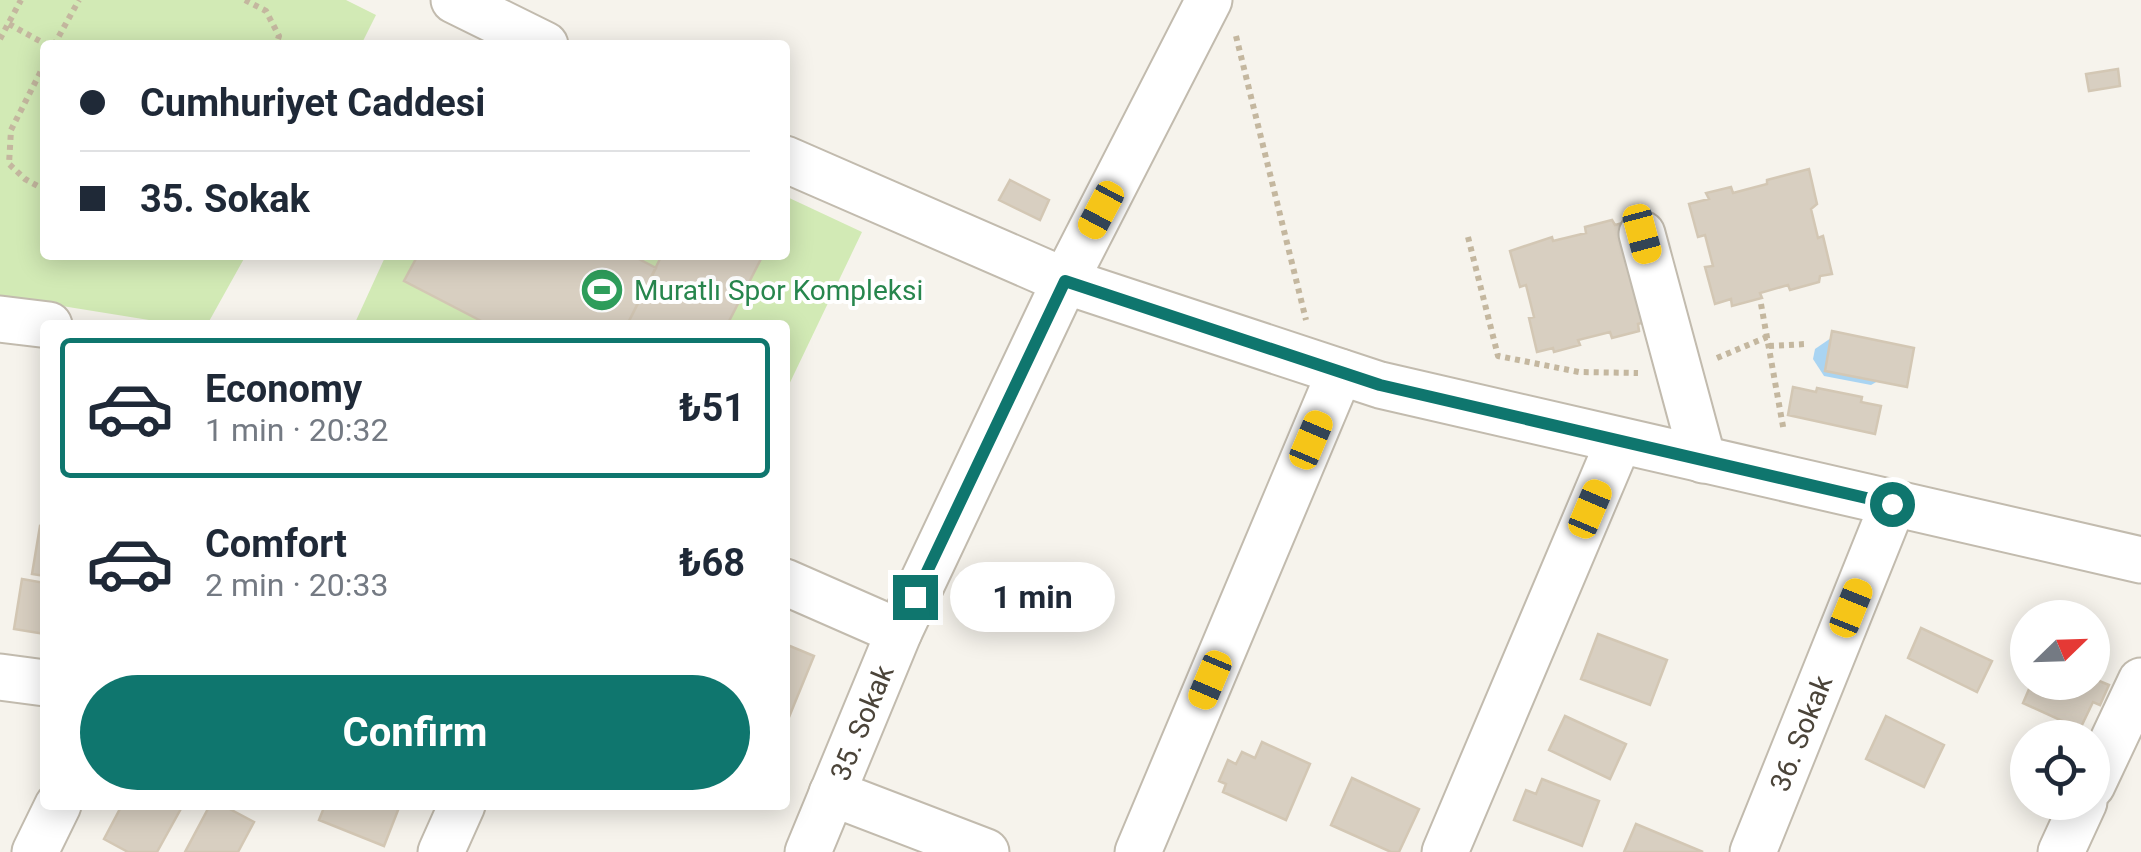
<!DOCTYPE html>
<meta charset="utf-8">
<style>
:root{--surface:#fff;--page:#f6f6f7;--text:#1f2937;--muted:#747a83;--line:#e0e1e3;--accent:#0f766e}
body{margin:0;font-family:Roboto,sans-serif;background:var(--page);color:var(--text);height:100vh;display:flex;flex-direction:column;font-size:38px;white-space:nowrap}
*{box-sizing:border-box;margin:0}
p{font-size:32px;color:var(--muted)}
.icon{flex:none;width:55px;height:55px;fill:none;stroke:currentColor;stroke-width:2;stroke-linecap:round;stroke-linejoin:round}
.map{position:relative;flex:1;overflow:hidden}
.panel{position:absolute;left:40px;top:320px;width:750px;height:490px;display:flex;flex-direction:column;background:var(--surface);border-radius:10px;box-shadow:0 5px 25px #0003}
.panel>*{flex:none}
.top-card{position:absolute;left:40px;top:40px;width:750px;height:220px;border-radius:10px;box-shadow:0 5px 25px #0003;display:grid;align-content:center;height:220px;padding:0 40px;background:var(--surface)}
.needle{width:65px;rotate:67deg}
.controls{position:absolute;left:2010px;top:600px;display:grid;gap:20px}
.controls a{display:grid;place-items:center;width:100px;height:100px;border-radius:50%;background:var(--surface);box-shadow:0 5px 25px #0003;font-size:50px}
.end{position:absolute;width:45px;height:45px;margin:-22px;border:12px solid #0f766e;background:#fff;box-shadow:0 0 0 5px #fff}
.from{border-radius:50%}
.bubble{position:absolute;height:70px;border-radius:35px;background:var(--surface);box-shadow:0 5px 25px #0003;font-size:32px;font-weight:700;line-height:70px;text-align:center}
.car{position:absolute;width:30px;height:60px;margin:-30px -15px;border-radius:12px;box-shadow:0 0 8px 2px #0007;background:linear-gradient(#f5c518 24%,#345 0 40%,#f5c518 0 76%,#345 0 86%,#f5c518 0)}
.top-card b{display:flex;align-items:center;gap:35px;height:95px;font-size:38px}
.top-card b+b{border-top:2px solid var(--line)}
.top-card i{width:25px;height:25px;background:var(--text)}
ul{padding:18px 0 0;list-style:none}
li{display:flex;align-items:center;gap:30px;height:140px;margin:0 20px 15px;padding:0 20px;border:5px solid transparent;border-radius:10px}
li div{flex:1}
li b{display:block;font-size:38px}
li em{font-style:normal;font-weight:700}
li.selected{border-color:var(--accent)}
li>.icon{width:90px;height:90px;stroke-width:1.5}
.button{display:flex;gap:20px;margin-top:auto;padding:20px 40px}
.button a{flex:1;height:115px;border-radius:60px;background:var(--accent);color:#fff;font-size:40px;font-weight:700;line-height:115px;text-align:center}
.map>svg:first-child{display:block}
.green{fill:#d2eab5}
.water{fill:#a9d4f2}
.building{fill:#d8cfc1;stroke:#d3c7b4;stroke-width:2.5}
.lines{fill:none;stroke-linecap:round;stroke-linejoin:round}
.minor-casing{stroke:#c2bbae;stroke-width:49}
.path{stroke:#c4b79f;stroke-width:6;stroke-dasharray:5 5;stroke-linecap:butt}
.minor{stroke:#fff;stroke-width:45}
.route{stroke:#0f766e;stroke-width:12}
.labels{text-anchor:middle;stroke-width:8;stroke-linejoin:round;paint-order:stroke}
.leisure-label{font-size:28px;fill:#27864d;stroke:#fff;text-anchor:start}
.street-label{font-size:28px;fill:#4b4439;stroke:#fff}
</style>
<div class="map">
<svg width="2141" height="852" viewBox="0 0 2141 852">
<rect width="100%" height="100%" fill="#f6f3ec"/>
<!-- green -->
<path class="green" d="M0,0H346L376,15L361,45H45V255H246L207,325H180L0,296Z
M785,196L862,232L785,393V325H354L386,255H785Z"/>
<!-- water -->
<path class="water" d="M1831,338L1885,377L1871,385L1824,376L1813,359L1815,349Z"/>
<!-- building -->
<path class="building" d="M2118,69L2120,86L2089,91L2086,74Z
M1809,169L1817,204L1811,209L1818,238L1823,236L1832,274L1820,276L1819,282L1790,290L1788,285L1760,293L1762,298L1732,306L1731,299L1715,304L1705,267L1713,266L1705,235L1698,237L1689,204L1709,199L1706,193L1731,187L1733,193L1767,184V180Z
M1010,180L1049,200L1040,220L999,200Z
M1612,220L1615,225L1630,221L1655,319L1638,324L1639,331L1612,338L1610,332L1578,340L1580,345L1554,352L1553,348L1537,352L1529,318L1534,317L1526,285L1520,287L1510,251L1552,237L1553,241L1586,233L1585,227Z
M418,255H631L656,268L627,325H489L404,281Z
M662,255H763L727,325H627Z
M1832,331L1914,348L1907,387L1825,371Z
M1793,387L1816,392L1817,388L1862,397L1861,402L1881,406L1875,434L1788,415Z
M40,526L45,527V576L32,574Z
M22,579L45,583V634L14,629Z
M1921,628L1992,661L1977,692L1908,658Z
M1598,634L1667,660L1650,705L1581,679Z
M785,644L814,656L787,722L785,721Z
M2092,678L2109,685L2100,705L2093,702L2080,729L2023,703L2032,682H2092Z
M1565,716L1626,744L1610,779L1549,750Z
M1886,716L1944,745L1924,787L1866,759Z
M1262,742L1310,764L1286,820L1223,792L1226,784L1219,781L1228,760L1236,764L1242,752L1255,758Z
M1352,778L1419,809L1399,852H1391L1331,825Z
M1542,779L1599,801L1582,846L1514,820L1526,790L1536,794Z
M122,805H183L157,852H128L104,839Z
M210,805H222L254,822L238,852H185Z
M325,805H400L384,846L319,820Z
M1636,824L1703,852H1624Z"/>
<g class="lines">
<!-- minor casing -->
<g class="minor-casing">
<g id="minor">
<path d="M454,0L545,45"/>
<path d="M785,159L1065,281L1380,385L2141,560"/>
<path d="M1642,234L1703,460"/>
<path d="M0,319L49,325"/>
<path d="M785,582L899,632"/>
<path d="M0,677L45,683"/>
<path d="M2092,785L2141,681"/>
<path d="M832,793L986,852"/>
<path d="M35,852L58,805"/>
<path d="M441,852L462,805"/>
<path id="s1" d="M808,852L899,632L1065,281L1209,0"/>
<path d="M1138,852L1340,372"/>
<path d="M1445,852L1619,441"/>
<path id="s2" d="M1753,852L1893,504"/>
<path d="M2061,852L2084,802"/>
</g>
</g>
<!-- path -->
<path class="path" d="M245,0L266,11L279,36L276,45
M9,24L47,45
M1236,36L1306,320
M0,39L21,0
M54,45L79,0
M45,63L11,130L9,164L25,179L45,190
M1468,237L1498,356L1579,372L1638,373
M1761,304L1784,432
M1769,346L1806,344
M1717,358L1767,337"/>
<!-- minor -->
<use href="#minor" class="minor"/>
</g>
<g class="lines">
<!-- route -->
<path class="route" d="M915,597L1065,281L1380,385L1892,504"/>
</g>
<!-- icons -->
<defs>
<g id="stadium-disc" transform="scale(2.25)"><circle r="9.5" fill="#2e9e5b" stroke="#fff"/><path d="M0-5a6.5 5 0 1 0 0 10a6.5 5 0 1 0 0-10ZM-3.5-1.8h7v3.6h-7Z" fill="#fff"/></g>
</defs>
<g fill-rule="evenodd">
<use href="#stadium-disc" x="602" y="290"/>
</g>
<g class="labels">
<!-- leisure labels -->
<g class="leisure-label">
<text x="634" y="300">Muratlı Spor Kompleksi</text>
</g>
<!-- street labels -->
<g class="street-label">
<text dy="10" stroke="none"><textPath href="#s1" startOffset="140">35. Sokak</textPath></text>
<text dy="10" stroke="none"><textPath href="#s2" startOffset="128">36. Sokak</textPath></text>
</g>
</g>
</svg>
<div class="controls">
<a><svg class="needle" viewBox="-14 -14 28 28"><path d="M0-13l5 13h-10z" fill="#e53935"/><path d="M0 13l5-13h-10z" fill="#747a83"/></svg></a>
<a><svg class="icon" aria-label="locate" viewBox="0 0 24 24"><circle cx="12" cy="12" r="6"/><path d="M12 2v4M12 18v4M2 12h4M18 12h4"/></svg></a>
</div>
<i class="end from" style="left:1892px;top:504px"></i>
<i class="end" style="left:915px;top:597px"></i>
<div class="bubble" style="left:950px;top:562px;width:165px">1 min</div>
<i class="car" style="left:1101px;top:210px;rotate:208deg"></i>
<i class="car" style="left:1642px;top:234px;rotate:165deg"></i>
<i class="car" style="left:1311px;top:440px;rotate:23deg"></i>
<i class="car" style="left:1590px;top:509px;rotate:23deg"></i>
<i class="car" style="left:1851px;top:608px;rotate:22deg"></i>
<i class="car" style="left:1210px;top:680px;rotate:203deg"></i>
<div class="top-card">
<b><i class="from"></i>Cumhuriyet Caddesi</b>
<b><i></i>35. Sokak</b>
</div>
<section class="panel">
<ul>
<li class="selected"><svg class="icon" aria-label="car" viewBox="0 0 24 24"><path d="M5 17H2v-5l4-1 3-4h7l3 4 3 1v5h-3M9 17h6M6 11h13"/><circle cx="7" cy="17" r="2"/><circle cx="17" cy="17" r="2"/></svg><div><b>Economy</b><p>1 min · 20:32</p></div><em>₺51</em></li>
<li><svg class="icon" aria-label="car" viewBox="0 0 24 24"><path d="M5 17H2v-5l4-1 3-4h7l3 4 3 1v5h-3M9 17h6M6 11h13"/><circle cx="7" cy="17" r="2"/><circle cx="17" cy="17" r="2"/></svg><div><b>Comfort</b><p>2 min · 20:33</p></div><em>₺68</em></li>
</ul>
<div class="button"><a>Confirm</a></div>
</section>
</div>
